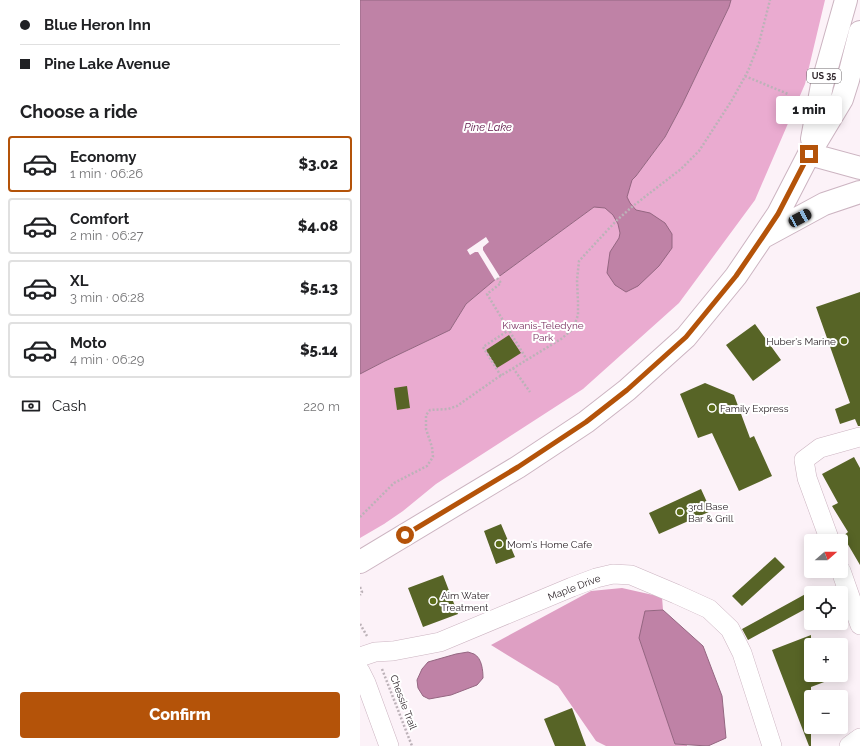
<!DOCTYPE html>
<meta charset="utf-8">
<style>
:root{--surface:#fff;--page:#f6f6f6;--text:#202124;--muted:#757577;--line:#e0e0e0;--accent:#b45309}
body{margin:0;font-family:Raleway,sans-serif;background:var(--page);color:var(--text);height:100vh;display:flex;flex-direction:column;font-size:15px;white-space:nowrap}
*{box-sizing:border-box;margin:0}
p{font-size:13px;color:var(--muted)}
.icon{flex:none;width:22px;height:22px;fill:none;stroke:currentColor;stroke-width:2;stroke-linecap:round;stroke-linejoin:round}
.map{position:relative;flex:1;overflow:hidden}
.sheet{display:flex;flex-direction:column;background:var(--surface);width:360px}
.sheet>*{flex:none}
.guide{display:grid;align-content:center;height:88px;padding:0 20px;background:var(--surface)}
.needle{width:26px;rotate:70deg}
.tools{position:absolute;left:444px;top:534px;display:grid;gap:8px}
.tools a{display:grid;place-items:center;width:44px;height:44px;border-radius:4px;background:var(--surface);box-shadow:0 2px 10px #0003;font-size:20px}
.end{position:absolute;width:18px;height:18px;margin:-9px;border:5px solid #b45309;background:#fff;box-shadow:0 0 0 2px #fff}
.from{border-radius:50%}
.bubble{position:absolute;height:28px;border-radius:4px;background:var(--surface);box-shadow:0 2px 10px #0003;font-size:13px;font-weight:800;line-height:28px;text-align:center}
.car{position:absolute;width:12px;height:24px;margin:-12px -6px;border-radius:5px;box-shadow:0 0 3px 1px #0007;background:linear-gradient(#222 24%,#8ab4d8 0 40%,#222 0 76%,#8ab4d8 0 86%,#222 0)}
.guide b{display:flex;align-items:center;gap:14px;height:38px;font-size:15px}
.guide b+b{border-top:1px solid var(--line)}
.guide i{width:10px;height:10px;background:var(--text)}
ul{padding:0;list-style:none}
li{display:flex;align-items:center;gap:12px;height:56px;margin:0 8px 6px;padding:0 12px;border:2px solid var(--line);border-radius:4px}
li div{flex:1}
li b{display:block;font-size:15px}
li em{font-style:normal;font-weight:800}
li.active{border-color:var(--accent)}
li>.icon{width:36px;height:36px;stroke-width:1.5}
h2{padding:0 20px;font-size:18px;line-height:48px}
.pay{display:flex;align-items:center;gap:10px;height:44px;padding:0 20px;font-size:15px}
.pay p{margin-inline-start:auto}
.button{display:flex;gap:8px;margin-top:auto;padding:8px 20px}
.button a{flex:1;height:46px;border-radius:4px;background:var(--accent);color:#fff;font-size:16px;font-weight:800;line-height:46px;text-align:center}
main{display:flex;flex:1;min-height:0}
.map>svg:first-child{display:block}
.green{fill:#eaabd0}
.forest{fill:#de9fc3}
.water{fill:#bf82a6;stroke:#946681}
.pier{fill:#fcf2f8}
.building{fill:#576426}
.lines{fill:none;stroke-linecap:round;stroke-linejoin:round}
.minor-casing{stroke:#ccb4c1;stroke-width:20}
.primary-casing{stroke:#ccb4c1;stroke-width:24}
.path{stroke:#bcb2b8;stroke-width:2.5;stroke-dasharray:2 2;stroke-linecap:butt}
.minor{stroke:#fff;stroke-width:19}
.primary{stroke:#fff;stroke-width:22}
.route{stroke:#b45309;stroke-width:5}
.poi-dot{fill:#5d6e1a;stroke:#fff;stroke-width:1.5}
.labels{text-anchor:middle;stroke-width:4;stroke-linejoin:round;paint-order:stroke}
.shield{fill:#fff;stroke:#6d676b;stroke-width:1}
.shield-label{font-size:9px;font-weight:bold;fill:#2f262b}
.park-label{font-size:10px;fill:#7a3060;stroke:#fff}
.poi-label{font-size:10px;fill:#2f262b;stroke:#fff;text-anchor:start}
.street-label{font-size:10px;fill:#2f262b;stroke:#fff}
.water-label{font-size:11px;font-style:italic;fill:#5f1748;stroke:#fff}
</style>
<main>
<section class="sheet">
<div class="guide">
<b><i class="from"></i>Blue Heron Inn</b>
<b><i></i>Pine Lake Avenue</b>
</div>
<h2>Choose a ride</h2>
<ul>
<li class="active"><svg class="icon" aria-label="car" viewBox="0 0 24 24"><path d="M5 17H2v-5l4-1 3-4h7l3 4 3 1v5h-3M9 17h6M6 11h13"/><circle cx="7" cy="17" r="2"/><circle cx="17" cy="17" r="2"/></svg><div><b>Economy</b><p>1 min · 06:26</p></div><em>$3.02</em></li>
<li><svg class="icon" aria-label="car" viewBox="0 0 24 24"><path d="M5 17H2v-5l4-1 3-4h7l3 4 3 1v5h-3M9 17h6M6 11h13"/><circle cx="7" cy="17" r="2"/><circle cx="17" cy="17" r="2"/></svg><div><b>Comfort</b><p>2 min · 06:27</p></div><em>$4.08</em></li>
<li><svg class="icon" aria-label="car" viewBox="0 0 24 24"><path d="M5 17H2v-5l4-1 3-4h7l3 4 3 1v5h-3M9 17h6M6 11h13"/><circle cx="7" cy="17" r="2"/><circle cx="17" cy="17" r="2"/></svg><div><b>XL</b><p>3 min · 06:28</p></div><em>$5.13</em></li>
<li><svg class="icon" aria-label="car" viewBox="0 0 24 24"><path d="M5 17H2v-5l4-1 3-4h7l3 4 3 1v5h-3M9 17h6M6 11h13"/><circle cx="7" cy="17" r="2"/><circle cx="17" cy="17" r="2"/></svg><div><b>Moto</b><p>4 min · 06:29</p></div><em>$5.14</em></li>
</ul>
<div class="pay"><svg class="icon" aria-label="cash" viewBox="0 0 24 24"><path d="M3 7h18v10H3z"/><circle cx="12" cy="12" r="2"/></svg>Cash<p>220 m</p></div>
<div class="button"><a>Confirm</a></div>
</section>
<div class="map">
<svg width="500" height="746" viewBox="0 0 500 746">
<rect width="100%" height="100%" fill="#fcf2f8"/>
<!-- green -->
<path class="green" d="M371,0H465L445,84L395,200L319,303L223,389L76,484L43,511L24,524L0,538V374L25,361L90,330L106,304L137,278L234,207L252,196L276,176L305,137L322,105L369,7Z"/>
<!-- forest -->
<path class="forest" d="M262,588L302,597L303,610L285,611L315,744L327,745V746H246L236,741L198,686L131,645L231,591Z"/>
<!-- water -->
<path class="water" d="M0,0H371L369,7L322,105L305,137L276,176L272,180L267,197L270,203L276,210L290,213L305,223L312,234V248L299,266L278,286L266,292L255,285L247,273L250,252L259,238L260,233L258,224L253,215L245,208L234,207L137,278L106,304L90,330L25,361L0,374Z
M303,610L343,646L362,696L366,738L348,746L315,744L279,638L285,611Z
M108,652C110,653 112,653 114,654C122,658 123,671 123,678L117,685L91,695L69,699L63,696L58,688L57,680L62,669L68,662L96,654Z"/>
<!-- pier -->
<path class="pier" d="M126,237L129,242L123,247V250L140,277L135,280L118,252H115L110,255L107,250Z"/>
<!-- building -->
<path class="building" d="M500,292V426H498L495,419L480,424L475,409L490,403L456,307Z
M395,324L421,360L393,381L366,345Z
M149,335L161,353L137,368L126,350Z
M345,383L374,395L390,438L394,436L412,476L379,491L352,433L338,438L320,394Z
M47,386L50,408L37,410L34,388Z
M494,457L500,468V565L483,536L488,532L472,506L478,503L462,474Z
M341,489L351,511L299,534L289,513Z
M141,524L155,557L136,564L124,531Z
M415,557L425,567L382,606L372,596Z
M83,575L98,614L63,627L48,588Z
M451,591V606L388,640L382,629Z
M451,635V675H480V676L451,687V746H449L412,650Z
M212,708L226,746H195L184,719Z"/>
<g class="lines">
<!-- minor casing -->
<g class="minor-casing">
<path id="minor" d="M470,541L447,478L444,460L460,448L500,437
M481,571L500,625
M0,657L15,652L33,651L80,642L212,587L236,578L253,574L271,575L316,594L349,609L370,629L382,653L412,746
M0,671L6,683L29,746
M489,746L500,738"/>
</g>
<!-- primary casing -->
<g class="primary-casing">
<path id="primary" d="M452,139L462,85L486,0
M449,154L500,168
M405,236L464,204L500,192
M0,562L158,467L226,422L267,390L326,337L376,276L418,214L449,154L482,99L488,80L500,32"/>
</g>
<!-- path -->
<path class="path" d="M385,76L428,94
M137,278L141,283L127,294L167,360
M153,368L170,392
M141,376L123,347L149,330
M0,517L34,483L67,466L73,457L72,447L66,429V415L70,410L88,409L97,406L137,378L201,339L213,329L218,315V302L217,280L219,261L256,221L273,206L321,169L339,151L372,100L388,71L399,43L410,0
M0,587L2,592L0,595
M0,624L7,636
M22,669L52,746"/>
<!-- minor -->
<use href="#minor" class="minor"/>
<!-- primary -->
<use href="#primary" class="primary"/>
</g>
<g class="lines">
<!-- route -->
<path class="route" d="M45,535L158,467L226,422L267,390L326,337L376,276L402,238L418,214L449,154"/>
</g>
<!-- markers -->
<g class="poi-dot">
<circle cx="484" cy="341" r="4"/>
<circle cx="352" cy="408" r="4"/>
<circle cx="320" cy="512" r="4"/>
<circle cx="139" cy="544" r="4"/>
<circle cx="73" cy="601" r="4"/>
</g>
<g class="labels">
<!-- shield labels -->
<rect class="shield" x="447" y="69" width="34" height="14" rx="3"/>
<g class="shield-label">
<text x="464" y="79">US 35</text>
</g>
<!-- park labels -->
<g class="park-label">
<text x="183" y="329">Kiwanis-Teledyne<tspan x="183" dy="12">Park</tspan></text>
</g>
<!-- poi labels -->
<g class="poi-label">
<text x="476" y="345" text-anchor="end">Huber's Marine</text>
<text x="360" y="412">Family Express</text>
<text x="328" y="510">3rd Base<tspan x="328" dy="12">Bar &amp; Grill</tspan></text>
<text x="147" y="548">Mom's Home Cafe</text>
<text x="81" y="599">Aim Water<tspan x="81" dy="12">Treatment</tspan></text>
</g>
<!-- street labels -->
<g class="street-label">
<text transform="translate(214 587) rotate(-21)" y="4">Maple Drive</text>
<text transform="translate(44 702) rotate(69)" y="4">Chessie Trail</text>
</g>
<!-- water labels -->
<g class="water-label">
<text x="128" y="131">Pine Lake</text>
</g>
</g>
</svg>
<div class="tools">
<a><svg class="needle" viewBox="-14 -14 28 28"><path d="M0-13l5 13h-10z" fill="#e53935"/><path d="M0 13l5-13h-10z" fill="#757577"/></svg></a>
<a><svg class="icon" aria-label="locate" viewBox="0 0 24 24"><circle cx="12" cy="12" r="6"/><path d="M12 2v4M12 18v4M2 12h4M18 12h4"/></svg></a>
<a>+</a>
<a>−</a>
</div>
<i class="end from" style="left:45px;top:535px"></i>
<i class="end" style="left:449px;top:154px"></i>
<div class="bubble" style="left:416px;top:96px;width:66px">1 min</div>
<i class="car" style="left:440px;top:218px;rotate:62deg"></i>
</div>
</main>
